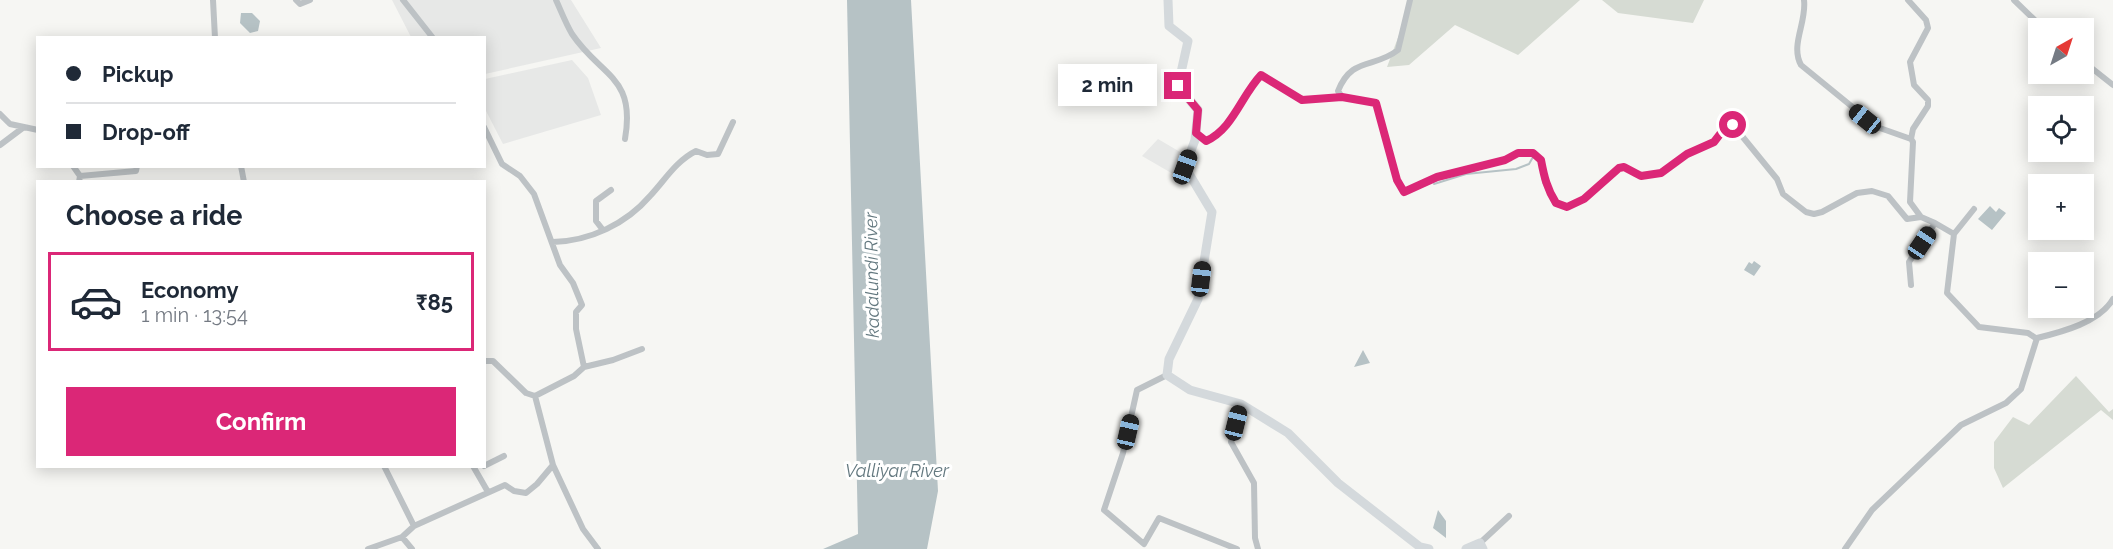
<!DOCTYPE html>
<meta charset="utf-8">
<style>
:root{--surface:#fff;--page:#f6f6f7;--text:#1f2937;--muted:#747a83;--line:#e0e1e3;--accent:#db2777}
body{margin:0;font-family:Raleway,sans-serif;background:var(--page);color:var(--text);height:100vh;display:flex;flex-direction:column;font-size:22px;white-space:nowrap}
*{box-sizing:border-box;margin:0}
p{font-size:20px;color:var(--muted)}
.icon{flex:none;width:33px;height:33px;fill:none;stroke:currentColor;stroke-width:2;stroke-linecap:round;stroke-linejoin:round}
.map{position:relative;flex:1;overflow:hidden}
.side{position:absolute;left:36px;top:180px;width:450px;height:288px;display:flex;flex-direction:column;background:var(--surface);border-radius:0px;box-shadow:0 3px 15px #0003}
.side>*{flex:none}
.banner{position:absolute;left:36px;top:36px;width:450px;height:132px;border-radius:0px;box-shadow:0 3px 15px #0003;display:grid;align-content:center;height:132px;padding:0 30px;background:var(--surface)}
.needle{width:39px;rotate:39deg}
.controls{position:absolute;left:2028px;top:18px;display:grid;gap:12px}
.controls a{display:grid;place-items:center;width:66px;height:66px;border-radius:0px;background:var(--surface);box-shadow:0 3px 15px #0003;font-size:30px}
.end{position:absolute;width:27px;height:27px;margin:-14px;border:8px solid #db2777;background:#fff;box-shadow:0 0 0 3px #fff}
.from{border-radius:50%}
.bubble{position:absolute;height:42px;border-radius:0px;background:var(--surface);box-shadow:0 3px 15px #0003;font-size:20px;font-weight:700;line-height:42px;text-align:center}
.car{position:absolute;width:18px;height:36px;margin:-18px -9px;border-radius:8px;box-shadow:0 0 4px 2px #0007;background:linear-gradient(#222 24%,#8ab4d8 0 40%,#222 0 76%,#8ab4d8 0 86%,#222 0)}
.banner b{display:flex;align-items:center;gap:21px;height:57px;font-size:22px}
.banner b+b{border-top:2px solid var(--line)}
.banner i{width:15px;height:15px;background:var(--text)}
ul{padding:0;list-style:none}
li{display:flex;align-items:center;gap:18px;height:99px;margin:0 12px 9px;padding:0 18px;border:3px solid transparent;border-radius:0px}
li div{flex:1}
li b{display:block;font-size:22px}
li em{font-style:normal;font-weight:700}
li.selected{border-color:var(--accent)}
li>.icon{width:54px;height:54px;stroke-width:1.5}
h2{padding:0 30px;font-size:27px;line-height:72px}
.action{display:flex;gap:12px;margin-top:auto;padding:12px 30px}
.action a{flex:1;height:69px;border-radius:0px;background:var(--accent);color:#fff;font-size:24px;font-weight:700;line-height:69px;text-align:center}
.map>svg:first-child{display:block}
.built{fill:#e7e8e7}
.green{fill:#d6dbd3}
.water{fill:#b6c2c5}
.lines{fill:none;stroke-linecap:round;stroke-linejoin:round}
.stream{stroke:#b6c2c5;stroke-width:2}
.minor{stroke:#bdc2c5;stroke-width:6}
.secondary{stroke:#d4d9dc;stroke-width:9}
.route{stroke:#db2777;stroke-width:8}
.labels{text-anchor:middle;stroke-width:6;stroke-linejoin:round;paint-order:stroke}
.water-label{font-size:18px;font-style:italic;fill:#63787f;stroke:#fff}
</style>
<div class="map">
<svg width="2113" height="549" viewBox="0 0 2113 549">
<rect width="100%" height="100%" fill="#f6f6f3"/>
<!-- built -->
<path class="built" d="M392,0H571L601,48L485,74L484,38L411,37Z
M572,60L588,78L601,115L503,144L485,109V79Z
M1158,139L1187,156L1180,178L1142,156Z"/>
<!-- green -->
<path class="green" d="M1412,0H1580L1518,55L1455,25L1409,65L1387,67Z
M1602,0H1704L1693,23L1618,13Z
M2076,376L2109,412L2113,409V420L2101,410L2003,488L1994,468V442L2013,417L2029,425Z"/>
<!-- water -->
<path class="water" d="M847,0H911L938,491L927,549H823L858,534Z
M241,13H252L260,21L258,31L250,33L240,23Z
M1990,206L1996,212L1999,208L2006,213L1992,230L1978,219Z
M1754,261L1761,266L1754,276L1744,270L1749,262L1752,264Z
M1363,350L1370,363L1354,367Z
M1438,510L1446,521V538L1433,528Z"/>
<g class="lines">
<!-- stream -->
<path class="stream" d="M1434,184L1466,174L1516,169L1529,164L1533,157"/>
<!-- minor -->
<path class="minor" d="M213,0L215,38
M296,0L300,4L310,0
M403,0L433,38
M556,0C561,11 566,24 572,34C601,77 636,76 625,139
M1804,0C1807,22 1790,45 1801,65L1877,127L1911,139L1913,142L1910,202L1921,217L1935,223
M1908,0L1926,20L1928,28L1910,62L1914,85L1928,100V106L1913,129L1911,139
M2014,0L2043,28
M2084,62L2113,85
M1342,97L1338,91C1352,56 1374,69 1398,50L1410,0
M0,114L10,124L24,127
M1196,133L1206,141C1233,129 1241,96 1261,75L1302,100L1342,97L1376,103L1397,180L1404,192L1437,178L1505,160L1518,153H1533L1541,160L1545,182L1555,203L1567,207L1584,199L1619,168L1624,167L1641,176L1661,173L1687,154L1714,142L1724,129L1733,125L1777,179L1783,194L1806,212L1814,214L1822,212L1857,193L1872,191L1888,196L1907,219L1921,217
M0,145L24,127L38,130
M73,166L80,176L79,182
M241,166L244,182
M80,176L136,171L137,166
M603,230L596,221V201L611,190
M1954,234L1947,293L1979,327L2028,333L2037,339
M553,242C590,241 626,224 650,196C665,180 676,161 696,151L707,155L718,154L733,122
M1911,285L1909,262L1935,223L1954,234L1974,209
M484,361H493L526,393L535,396
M584,367L613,360L642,349
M1167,375L1137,390L1123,453L1104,510L1144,544L1159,518L1237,549
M1241,404L1231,442L1254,483L1255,538L1258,549
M553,465L583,529L598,549
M384,466L414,526
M473,466L488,492
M484,466L504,456
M402,537L412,549
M1480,543L1509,516
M368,549L402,537L414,526L505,485L514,491L526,493L537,484L553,465L535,396L574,376L584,367L576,329V312L582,305L573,283L560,265L534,194L520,176L502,164L484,127
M1845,549L1872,510L1961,425L2006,403L2021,389L2037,338C2062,332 2100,322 2113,299"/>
<!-- secondary -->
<path class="secondary" d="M1168,0L1169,26L1188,41L1178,86L1198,110L1195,140L1185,167L1212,212L1198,299L1169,359L1167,375L1190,390L1241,404L1288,433L1338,483L1420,547L1429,549
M1466,549L1480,543L1483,549"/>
</g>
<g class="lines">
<!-- route -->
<path class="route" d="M1178,86L1198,110L1196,133L1206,141C1233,129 1241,96 1261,75L1302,100L1342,97L1376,103L1397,180L1404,192L1437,177L1505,160L1518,153H1533L1541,160C1544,176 1547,189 1556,203L1567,207L1584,199L1619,168L1624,167L1641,176L1661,173L1687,154L1714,142L1724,129L1733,125"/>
</g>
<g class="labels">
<!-- water labels -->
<g class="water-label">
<text transform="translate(872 275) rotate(-91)" y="6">kadalundi River</text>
<text x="897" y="477">Valliyar River</text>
</g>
</g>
</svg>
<div class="controls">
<a><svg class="needle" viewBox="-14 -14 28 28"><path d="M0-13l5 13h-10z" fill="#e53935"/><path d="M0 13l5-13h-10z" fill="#747a83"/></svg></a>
<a><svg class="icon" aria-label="locate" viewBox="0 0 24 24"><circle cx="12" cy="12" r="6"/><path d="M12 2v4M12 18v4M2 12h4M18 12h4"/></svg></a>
<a>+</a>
<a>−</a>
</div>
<i class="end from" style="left:1733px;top:125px"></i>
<i class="end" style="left:1178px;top:86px"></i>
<div class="bubble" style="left:1058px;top:64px;width:99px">2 min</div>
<i class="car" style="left:1865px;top:119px;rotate:309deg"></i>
<i class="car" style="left:1185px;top:167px;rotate:20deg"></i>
<i class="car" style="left:1922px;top:243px;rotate:34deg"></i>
<i class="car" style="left:1201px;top:279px;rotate:7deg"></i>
<i class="car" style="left:1236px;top:423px;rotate:14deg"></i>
<i class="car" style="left:1128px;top:432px;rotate:13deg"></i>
<div class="banner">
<b><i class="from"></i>Pickup</b>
<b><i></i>Drop-off</b>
</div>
<section class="side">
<h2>Choose a ride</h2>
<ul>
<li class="selected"><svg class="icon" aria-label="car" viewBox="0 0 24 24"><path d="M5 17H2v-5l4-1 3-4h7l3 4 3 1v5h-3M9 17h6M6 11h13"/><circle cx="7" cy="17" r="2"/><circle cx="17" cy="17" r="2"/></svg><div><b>Economy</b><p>1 min · 13:54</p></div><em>₹85</em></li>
</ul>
<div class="action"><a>Confirm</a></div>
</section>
</div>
